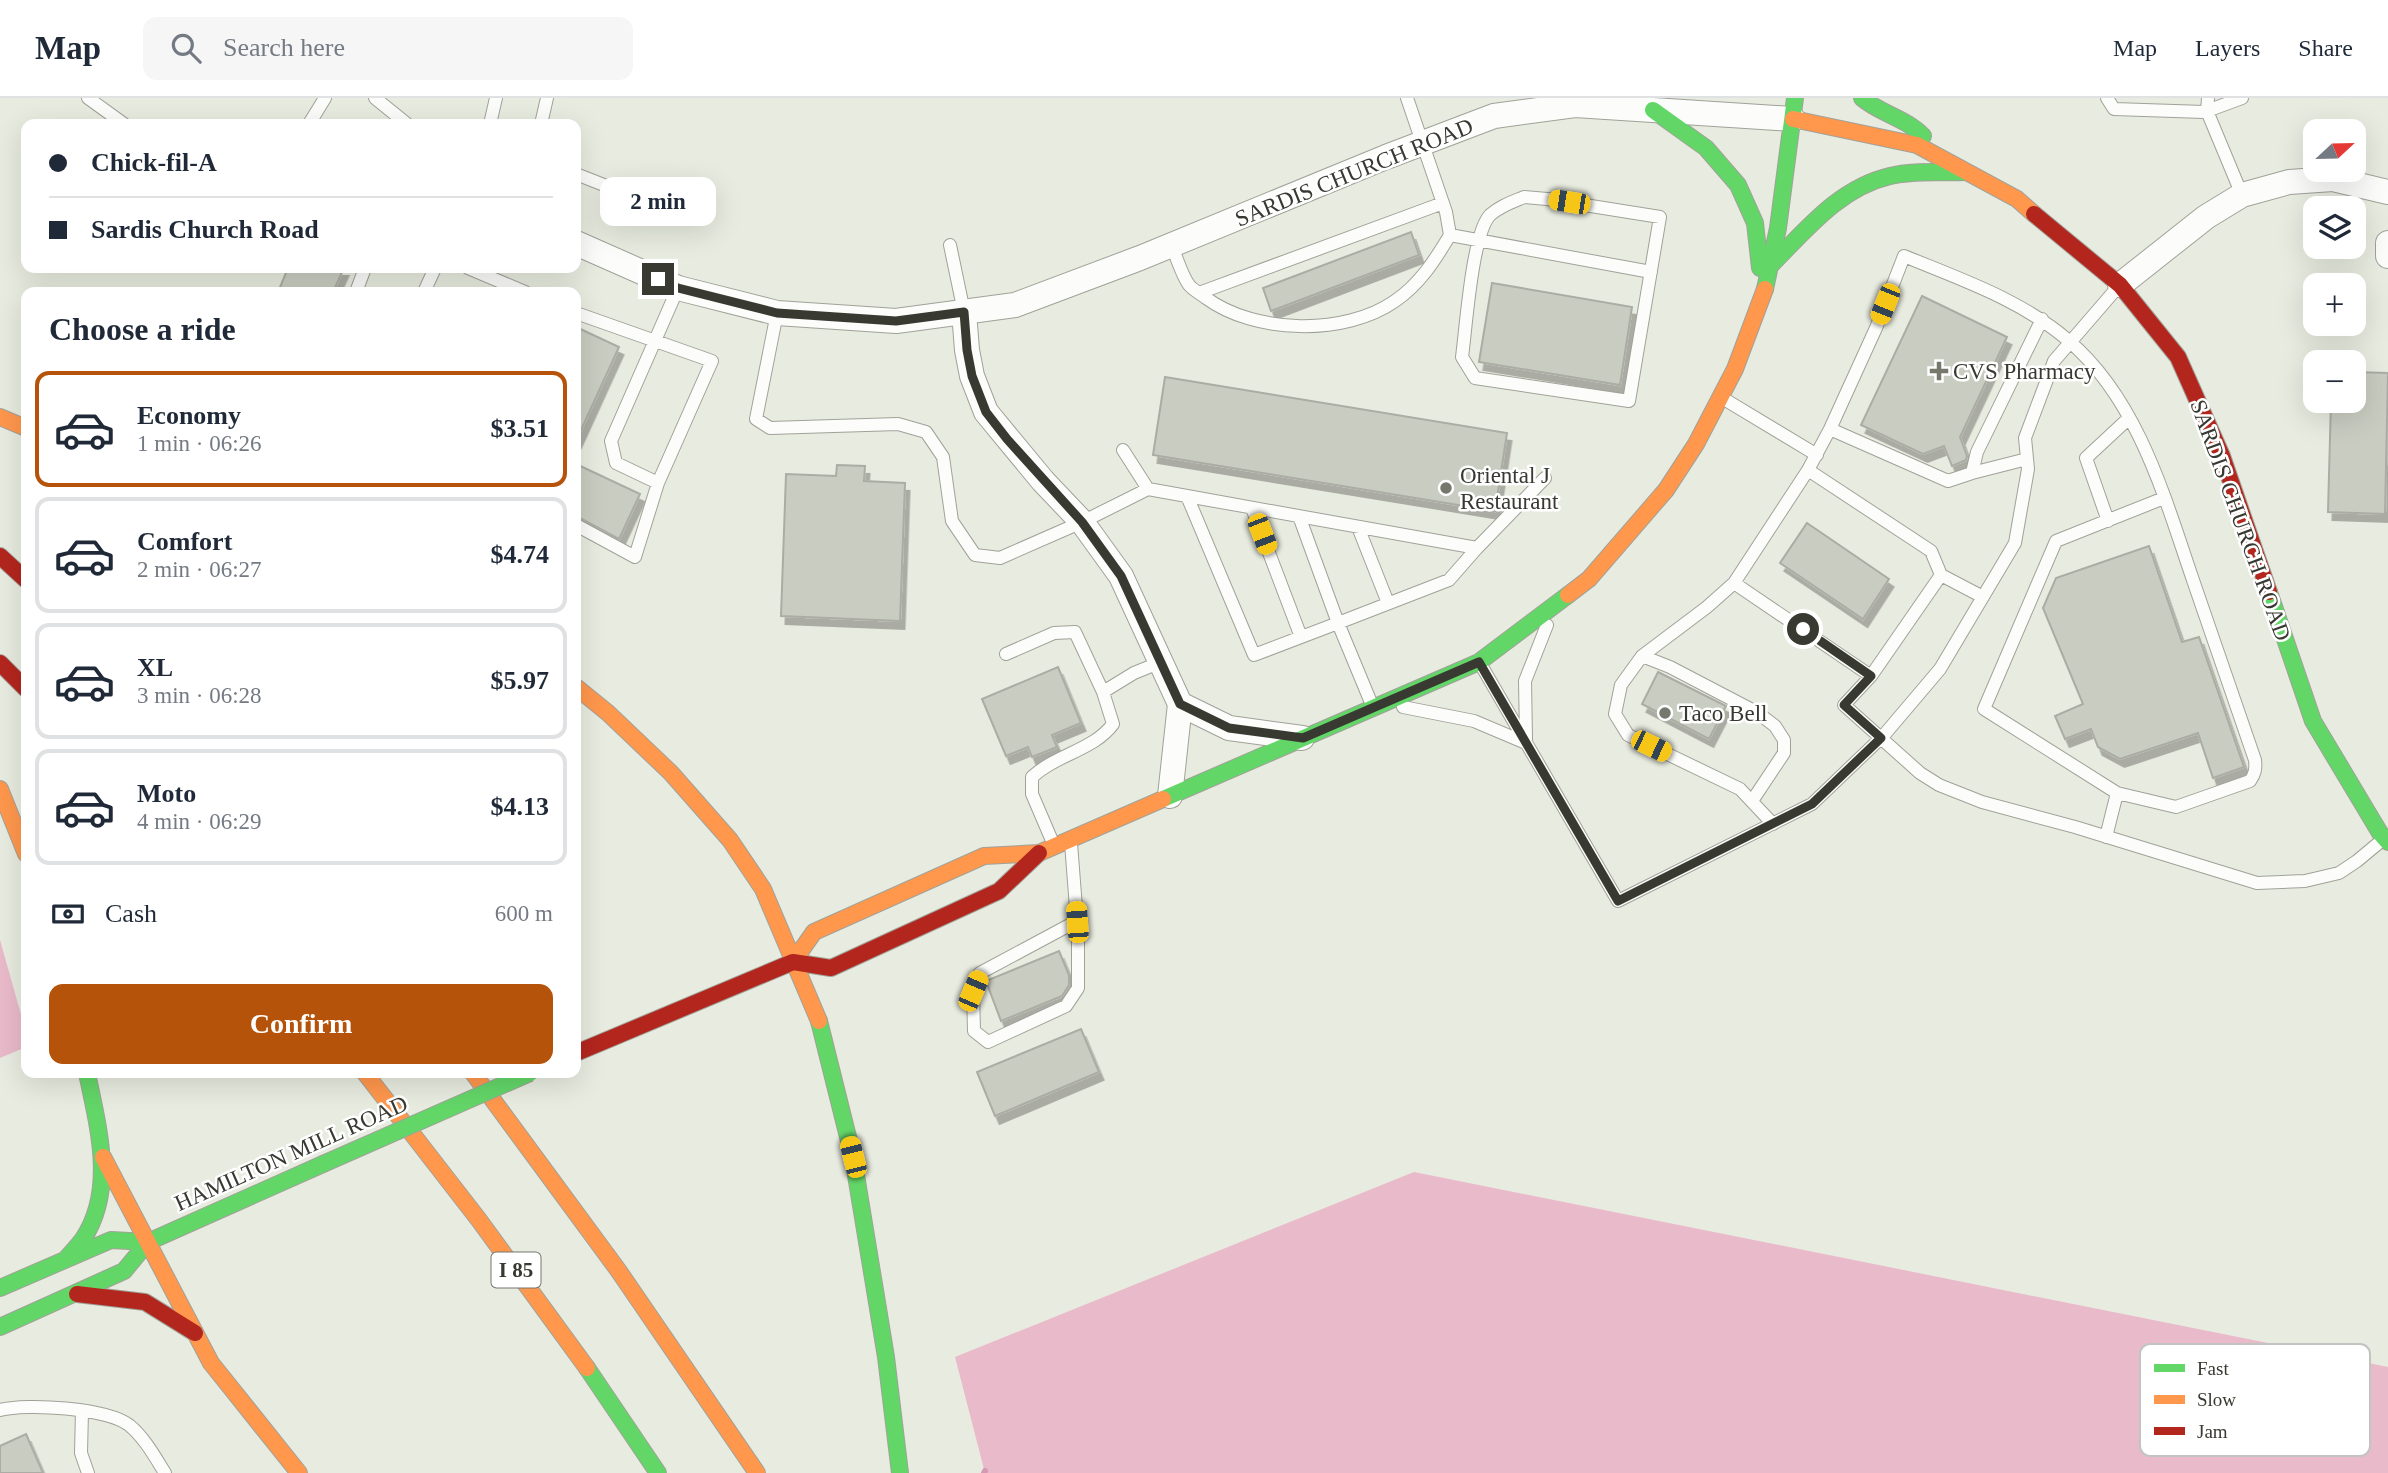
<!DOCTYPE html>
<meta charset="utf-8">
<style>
:root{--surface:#fff;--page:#f6f6f7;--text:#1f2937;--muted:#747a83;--line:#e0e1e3;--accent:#b45309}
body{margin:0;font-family:"Times New Roman",serif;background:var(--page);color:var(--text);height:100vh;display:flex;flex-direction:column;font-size:26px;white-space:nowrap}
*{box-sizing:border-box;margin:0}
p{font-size:23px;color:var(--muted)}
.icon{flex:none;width:38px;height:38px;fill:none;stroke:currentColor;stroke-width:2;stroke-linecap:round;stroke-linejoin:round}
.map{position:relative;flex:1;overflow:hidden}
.panel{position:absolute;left:21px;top:189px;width:560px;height:791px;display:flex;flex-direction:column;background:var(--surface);border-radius:14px;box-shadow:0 7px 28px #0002}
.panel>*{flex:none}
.top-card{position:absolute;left:21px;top:21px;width:560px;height:154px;border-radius:14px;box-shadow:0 7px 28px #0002;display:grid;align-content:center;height:154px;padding:0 28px;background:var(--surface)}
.needle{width:46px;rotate:68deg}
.tools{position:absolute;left:2303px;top:21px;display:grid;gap:14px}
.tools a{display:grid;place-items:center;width:63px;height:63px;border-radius:14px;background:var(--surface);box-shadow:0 7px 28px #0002;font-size:35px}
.end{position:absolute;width:32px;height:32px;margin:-16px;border:9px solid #383a31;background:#fff;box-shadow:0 0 0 4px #fff}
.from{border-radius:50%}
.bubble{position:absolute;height:49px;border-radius:14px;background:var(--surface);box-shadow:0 7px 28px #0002;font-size:23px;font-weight:700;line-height:49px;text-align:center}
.car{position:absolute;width:21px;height:42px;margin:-21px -10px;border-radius:9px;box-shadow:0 0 5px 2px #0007;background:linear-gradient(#f5c518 24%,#345 0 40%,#f5c518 0 76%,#345 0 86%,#f5c518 0)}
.top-card b{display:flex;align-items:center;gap:24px;height:66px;font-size:26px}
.top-card b+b{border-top:2px solid var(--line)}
.top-card i{width:18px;height:18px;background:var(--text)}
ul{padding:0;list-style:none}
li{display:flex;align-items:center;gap:21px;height:116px;margin:0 14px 10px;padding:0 14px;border:4px solid var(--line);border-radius:14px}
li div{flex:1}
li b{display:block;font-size:26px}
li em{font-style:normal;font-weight:700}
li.current{border-color:var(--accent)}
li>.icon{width:63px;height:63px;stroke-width:1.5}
h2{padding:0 28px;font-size:32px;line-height:84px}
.pay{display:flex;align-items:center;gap:18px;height:77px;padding:0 28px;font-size:26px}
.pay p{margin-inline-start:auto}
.button{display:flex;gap:14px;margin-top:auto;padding:14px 28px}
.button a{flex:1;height:80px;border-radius:14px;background:var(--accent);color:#fff;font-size:28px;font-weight:700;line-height:80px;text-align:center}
header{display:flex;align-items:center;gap:42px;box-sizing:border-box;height:98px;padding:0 35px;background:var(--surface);border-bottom:2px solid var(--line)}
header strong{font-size:33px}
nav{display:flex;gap:38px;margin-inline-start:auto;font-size:24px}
.search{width:490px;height:63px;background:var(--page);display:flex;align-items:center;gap:18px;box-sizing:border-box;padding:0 24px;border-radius:14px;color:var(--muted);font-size:26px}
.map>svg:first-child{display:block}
.forest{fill:#e9baca}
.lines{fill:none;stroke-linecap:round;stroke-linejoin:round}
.stream{stroke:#d49ab2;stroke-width:6}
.building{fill:#c9ccc1;stroke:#abada4;stroke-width:2;filter:url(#shadow)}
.lane-casing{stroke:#a0a299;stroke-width:14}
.street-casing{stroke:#a0a299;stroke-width:26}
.fast-casing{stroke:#a0a299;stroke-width:18}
.slow-casing{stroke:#a0a299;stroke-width:18}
.jam-casing{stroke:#a0a299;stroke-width:18}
.lane{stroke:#fcfcfa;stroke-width:12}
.street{stroke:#fcfcfa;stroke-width:24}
.fast{stroke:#63d668;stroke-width:16}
.slow{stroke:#ff974d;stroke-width:16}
.jam{stroke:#b3261e;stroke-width:16}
.fast-bridge-casing{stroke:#a0a299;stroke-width:18;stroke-linecap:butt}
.fast-bridge{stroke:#63d668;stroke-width:16}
.route{stroke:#383a31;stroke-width:9}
.poi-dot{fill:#76786e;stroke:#fff;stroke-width:2.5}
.labels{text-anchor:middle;stroke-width:5;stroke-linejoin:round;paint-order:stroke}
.shield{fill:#fff;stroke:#74756f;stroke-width:2}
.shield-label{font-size:21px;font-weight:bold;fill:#383a31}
.street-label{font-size:23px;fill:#383a31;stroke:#fff}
.poi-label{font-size:23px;fill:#383a31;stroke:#fff;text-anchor:start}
.key{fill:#fff;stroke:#c3c4c1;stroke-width:2}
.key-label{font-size:19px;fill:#383a31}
</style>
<header>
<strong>Map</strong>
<div class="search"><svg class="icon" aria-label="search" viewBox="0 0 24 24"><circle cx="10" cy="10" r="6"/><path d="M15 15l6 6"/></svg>Search here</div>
<nav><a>Map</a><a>Layers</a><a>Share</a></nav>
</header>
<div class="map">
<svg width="2388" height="1375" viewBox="0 0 2388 1375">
<defs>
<filter id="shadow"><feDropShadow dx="4.5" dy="8" stdDeviation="0" flood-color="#0004"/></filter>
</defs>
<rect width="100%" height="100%" fill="#e8ebdf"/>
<!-- forest -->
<path class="forest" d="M0,842L26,934V949L0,960Z
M1414,1074L2388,1269V1375H985L955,1259Z"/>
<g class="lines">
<!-- stream -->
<path class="stream" d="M984,1375L985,1373"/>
</g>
<!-- building -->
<path class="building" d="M1411,134L1419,157L1271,213L1263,190Z
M288,170H344L333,194H278Z
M1492,185L1632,209L1620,287L1479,264Z
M1922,198L2007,239L1960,339L1967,358L1966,362L1952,368L1944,348L1923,356L1861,327Z
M576,229L619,249L576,343Z
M2354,274L2388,275L2385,416L2328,414L2331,303H2354Z
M1165,279L1507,335L1495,413L1153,357Z
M576,366L640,396L619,441L576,418Z
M837,367L865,368L864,383L905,385L900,523L781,518L786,376L836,378Z
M1807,425L1889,481L1863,521L1780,465Z
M2149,448L2182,544L2199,539L2244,669L2213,680L2198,635L2120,661L2098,649L2091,631L2065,641L2055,618L2083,606L2043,510L2056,480Z
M1058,569L1081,625L1052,637L1057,649L1032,659L1028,649L1006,658L982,601Z
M1658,574L1726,608L1709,641L1642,606Z
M1059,853L1069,877V887L1062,898L1001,923L986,883Z
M1081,931L1099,974L995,1018L977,974Z
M26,1336L43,1375H0V1348Z"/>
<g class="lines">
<!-- lane casing -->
<g class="lane-casing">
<path id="lane" d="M88,0L124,26
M375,0L407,26
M1407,0L1446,114L1450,137L1651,174
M2107,0L2114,11L2204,14L2242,0
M2208,0L2207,13L2242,97
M309,26L325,0
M490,26L496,0
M541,26L547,0
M576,76L662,110
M1524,99L1547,101L1660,119L1629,303L1475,280L1462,259C1466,230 1472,136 1490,117C1500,108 1512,104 1524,99Z
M950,147L964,214
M1171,147C1177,159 1181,176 1189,187C1193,192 1201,196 1206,200C1255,236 1345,238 1395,203C1420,186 1435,162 1450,137
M468,170L525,194
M356,194L365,170
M424,194L435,170
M1199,195L1443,105
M576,215L712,263L658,385L616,365L611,343L678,190
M777,215L756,321L770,330L898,326L926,334L943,359L952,423L975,457L1000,460L1082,424L1148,391L1187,398L1254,557L1338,525L1372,607
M1724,301L1817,357
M1830,331L1948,383L1972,375L1977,354L2042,221
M1123,352L1148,391
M1808,372L1931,453L1941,477L1983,499
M1972,375L2027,361
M1187,398L1477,450L1545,380
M1252,410L1301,539
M1299,418L1338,525L1449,482L1477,450
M2108,423L2086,360L2129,320
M576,427L635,459L658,385
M1358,429L1388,505
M1734,485L1871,578L1941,477
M1006,556L1054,535L1075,534L1103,594
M1642,558L1670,569L1758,615L1775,628L1784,642V655L1752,703
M1481,567L1618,803L1812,706L1884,637L1940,571L2015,445L2028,371L2025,340L2054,263L2117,190
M1871,578L1844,607L1920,675L1939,687L1982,704L2075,729L2257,785L2305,783L2339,775L2357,763L2381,743
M1403,609L1474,623L1526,645
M1526,641L1525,583L1547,527
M2117,695L1984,611L2056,443L2164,400
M1773,726L1740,691L1628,637L1615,616L1621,587L1642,558L1707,509L1734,485L1808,372L1830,331L1876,230L1904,158C1960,181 2022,202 2069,243C2139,303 2165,401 2194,485C2214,544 2235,603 2255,662C2256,671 2255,676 2250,683L2176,709L2117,695L2106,739
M1053,745L1032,696V679C1057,656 1094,652 1113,626L1103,594L1134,575L1161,564
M1071,745L1078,836V890L1066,908L988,944L974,933L973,893L980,875L1077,823
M0,1312C27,1305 106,1310 129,1327C144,1339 155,1359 165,1375
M82,1313L81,1355L88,1375"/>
</g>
<!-- street casing -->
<g class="street-casing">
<path id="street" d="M576,145L678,190L777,215L896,223L1015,207L1140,160L1386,59L1494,18L1575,7L1793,21
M2388,145V158
M2120,187L2206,119L2242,97L2289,84L2333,81L2388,94
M964,214L967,252L972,278L986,314L1043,383L1082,424L1121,478L1180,606L1170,698
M1180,606L1229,630L1302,640"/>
</g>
<!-- fast casing -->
<g class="fast-casing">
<path id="fast" d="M1862,0C1881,16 1906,20 1923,38
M1653,12L1706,50L1738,87L1755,125L1760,170
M1771,167C1806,132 1839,90 1890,78C1914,72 1940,75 1965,74
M1765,191L1778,130L1795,0
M2269,494L2313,623L2380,735L2388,744
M1163,701L1479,564L1568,497
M819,923L853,1059L886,1259L900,1375
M65,1162C71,1155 78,1148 83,1141C116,1091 98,1029 87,975
M0,1190L111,1142L148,1144
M0,1229L124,1173L148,1144L323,1066
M587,1270L658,1375"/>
</g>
<!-- slow casing -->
<g class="slow-casing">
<path id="slow" d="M1793,21L1917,47L2017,101L2034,116
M0,319L26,330
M1568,497L1589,481L1666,392L1696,346L1735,271L1765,191
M576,589L608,615L671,675L730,742L763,791L819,923
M0,691L26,756
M793,864L814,834L984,758L1039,755L1163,701
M365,975L479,1122L587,1270
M473,975L618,1172L757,1375
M103,1059L211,1265L299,1375"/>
</g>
<!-- jam casing -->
<g class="jam-casing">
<path id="jam" d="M2034,116L2120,187L2178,259L2222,358L2269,494
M0,458L26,482
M0,565L26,591
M576,955L793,864L831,870L999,793L1039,755
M77,1196L145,1204L195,1235"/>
</g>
<!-- lane -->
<use href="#lane" class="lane"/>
<!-- street -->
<use href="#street" class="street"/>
<!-- fast -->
<use href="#fast" class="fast"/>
<!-- slow -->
<use href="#slow" class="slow"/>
<!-- jam -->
<use href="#jam" class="jam"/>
<!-- fast-bridge casing -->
<g class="fast-bridge-casing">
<path id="fast-bridge" d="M323,1066L530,975"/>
</g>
<!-- fast-bridge -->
<use href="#fast-bridge" class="fast-bridge"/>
</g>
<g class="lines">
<!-- route -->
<path class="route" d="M658,181L678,190L777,215L896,223L964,214L967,252L972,278L986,314L1007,341L1082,424L1121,478L1180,606L1229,630L1303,640L1479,564L1618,803L1812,706L1881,640L1844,607L1871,578L1803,531"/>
</g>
<!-- markers -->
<g class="poi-dot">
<path d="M1935.5 262.5h7v7h7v7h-7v7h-7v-7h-7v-7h7z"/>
<circle cx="1446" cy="390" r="7"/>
<circle cx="1665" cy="615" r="7"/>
</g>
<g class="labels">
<!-- shield labels -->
<rect class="shield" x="491.5" y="1154.5" width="49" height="35" rx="5"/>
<g class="shield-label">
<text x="516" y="1179">I 85</text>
</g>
<!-- street labels -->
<g class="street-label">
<text transform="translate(1354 74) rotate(-22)" y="8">SARDIS CHURCH ROAD</text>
<text transform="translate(2241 422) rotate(70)" y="8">SARDIS CHURCH ROAD</text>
<text transform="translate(291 1055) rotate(-24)" y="8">HAMILTON MILL ROAD</text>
</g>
<!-- poi labels -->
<g class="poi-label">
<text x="1953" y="281">CVS Pharmacy</text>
<text x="1460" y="385">Oriental J<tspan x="1460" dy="26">Restaurant</tspan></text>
<text x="1679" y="623">Taco Bell</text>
</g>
</g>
<!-- legend -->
<rect x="2140" y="1246" width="230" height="112" rx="10" class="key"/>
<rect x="2154" y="1266" width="31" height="8" fill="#63d668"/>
<rect x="2154" y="1297" width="31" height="9" fill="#ff974d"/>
<rect x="2154" y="1329" width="31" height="8" fill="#b3261e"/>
<g class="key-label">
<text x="2197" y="1277">Fast</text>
<text x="2197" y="1308">Slow</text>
<text x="2197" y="1340">Jam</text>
</g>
</svg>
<div class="tools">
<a><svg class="needle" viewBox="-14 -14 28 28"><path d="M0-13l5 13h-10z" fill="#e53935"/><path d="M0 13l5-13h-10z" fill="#747a83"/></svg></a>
<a><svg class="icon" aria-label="layers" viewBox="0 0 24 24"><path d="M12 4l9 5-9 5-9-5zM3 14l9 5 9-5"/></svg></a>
<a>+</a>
<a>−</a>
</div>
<i class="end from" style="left:1803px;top:531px"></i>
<i class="end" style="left:658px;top:181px"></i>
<div class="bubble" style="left:600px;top:79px;width:116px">2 min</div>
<i class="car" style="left:1569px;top:104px;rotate:279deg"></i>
<i class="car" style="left:1885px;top:206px;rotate:202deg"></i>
<i class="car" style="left:1262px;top:436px;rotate:159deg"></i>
<i class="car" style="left:1651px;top:648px;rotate:116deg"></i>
<i class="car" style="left:1077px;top:824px;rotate:356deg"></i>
<i class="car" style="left:973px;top:893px;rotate:23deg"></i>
<i class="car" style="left:853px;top:1059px;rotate:346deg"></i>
<div class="top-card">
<b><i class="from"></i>Chick-fil-A</b>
<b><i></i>Sardis Church Road</b>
</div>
<section class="panel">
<h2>Choose a ride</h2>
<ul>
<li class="current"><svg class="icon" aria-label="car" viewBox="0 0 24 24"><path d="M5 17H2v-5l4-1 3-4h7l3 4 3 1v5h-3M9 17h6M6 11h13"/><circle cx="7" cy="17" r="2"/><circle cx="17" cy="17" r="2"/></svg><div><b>Economy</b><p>1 min · 06:26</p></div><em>$3.51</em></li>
<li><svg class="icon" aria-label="car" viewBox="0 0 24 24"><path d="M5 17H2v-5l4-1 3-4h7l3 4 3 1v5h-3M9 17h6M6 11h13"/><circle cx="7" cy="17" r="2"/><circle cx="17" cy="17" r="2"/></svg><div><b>Comfort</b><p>2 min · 06:27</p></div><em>$4.74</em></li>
<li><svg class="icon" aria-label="car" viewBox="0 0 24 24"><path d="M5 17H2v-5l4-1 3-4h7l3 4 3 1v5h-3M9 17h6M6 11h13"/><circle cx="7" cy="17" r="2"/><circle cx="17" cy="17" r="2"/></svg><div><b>XL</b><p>3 min · 06:28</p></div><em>$5.97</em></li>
<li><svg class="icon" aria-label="car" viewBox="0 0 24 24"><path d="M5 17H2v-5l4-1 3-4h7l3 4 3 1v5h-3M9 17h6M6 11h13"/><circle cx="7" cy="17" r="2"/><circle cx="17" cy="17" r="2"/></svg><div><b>Moto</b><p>4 min · 06:29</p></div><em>$4.13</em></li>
</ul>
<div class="pay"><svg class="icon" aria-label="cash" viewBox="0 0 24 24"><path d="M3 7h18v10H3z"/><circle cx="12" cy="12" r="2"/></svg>Cash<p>600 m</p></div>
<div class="button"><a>Confirm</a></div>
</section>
</div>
